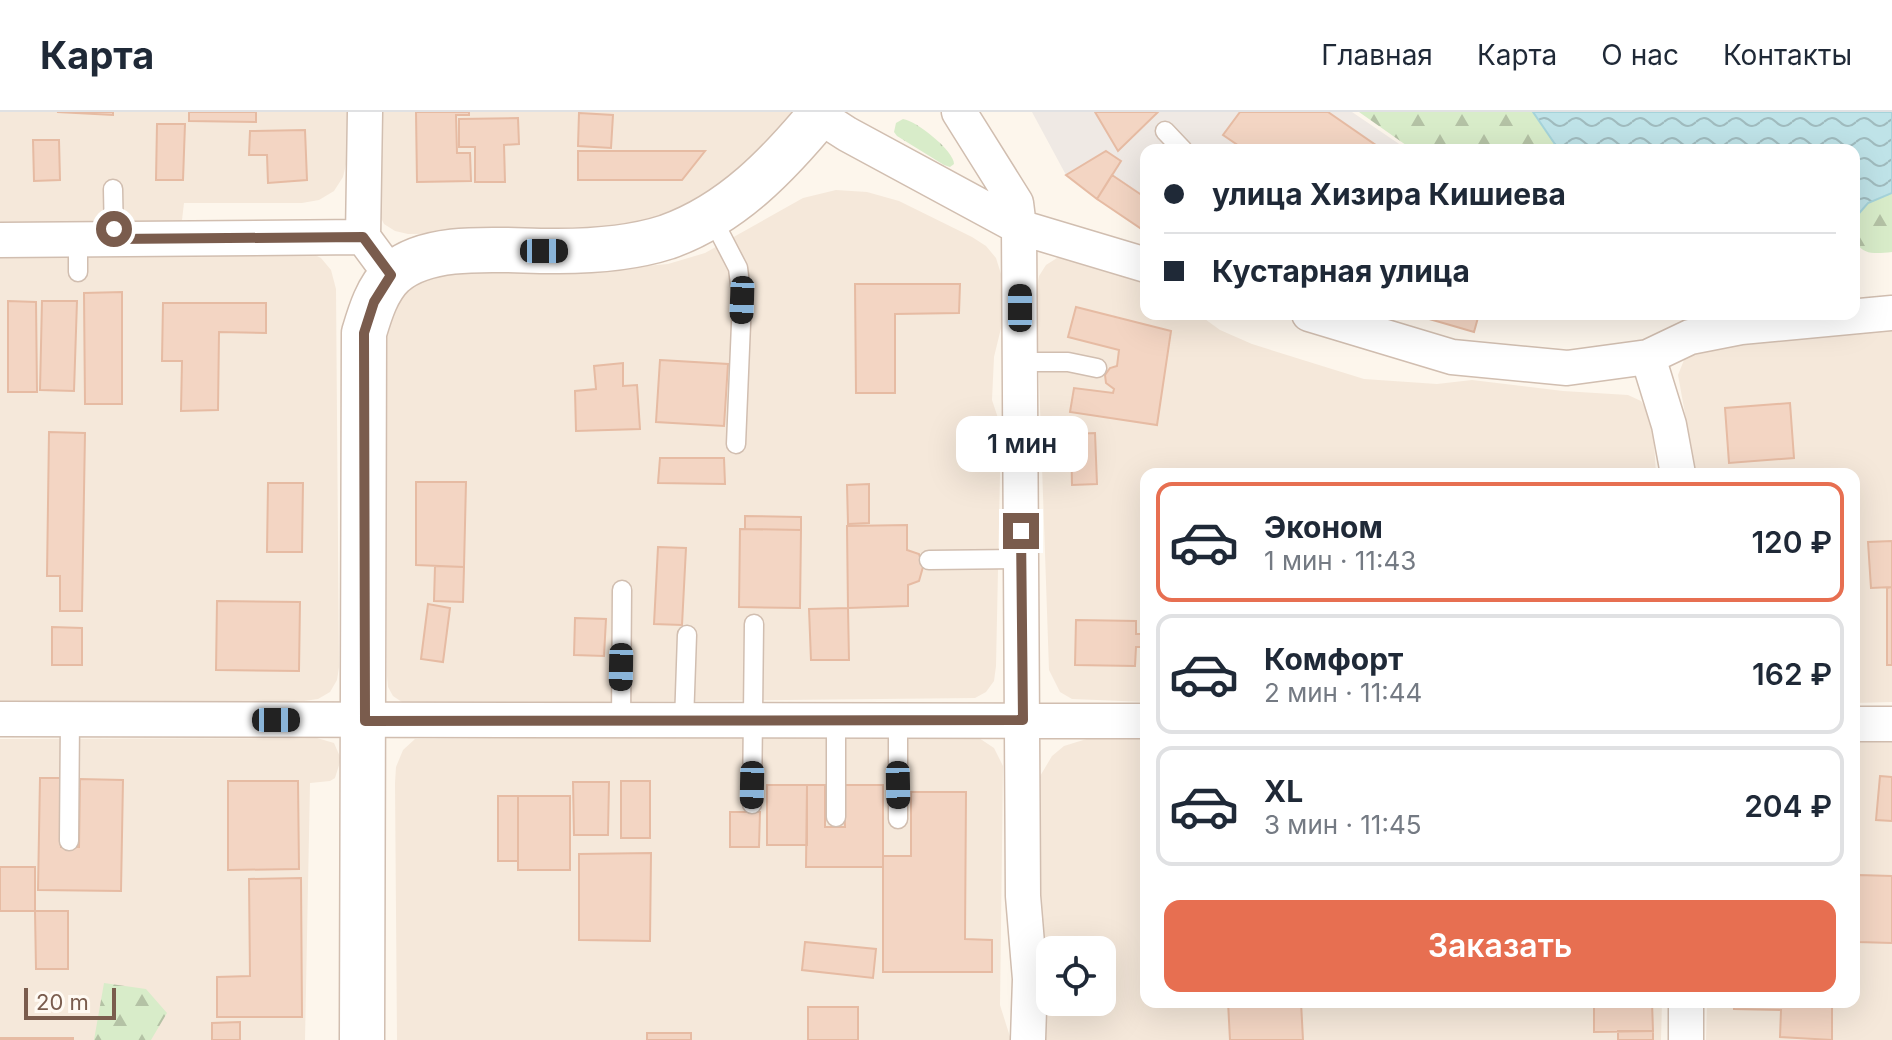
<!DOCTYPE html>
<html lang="ru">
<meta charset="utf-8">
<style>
:root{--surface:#fff;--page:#f2f2f3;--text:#1f2937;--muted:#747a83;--line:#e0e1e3;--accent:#e76f51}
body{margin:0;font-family:Inter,sans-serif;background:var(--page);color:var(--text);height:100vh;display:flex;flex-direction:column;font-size:30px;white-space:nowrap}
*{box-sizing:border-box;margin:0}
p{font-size:26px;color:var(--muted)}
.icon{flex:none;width:44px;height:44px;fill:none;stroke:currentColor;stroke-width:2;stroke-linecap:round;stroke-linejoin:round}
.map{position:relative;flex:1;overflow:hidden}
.details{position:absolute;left:1140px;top:356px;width:720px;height:540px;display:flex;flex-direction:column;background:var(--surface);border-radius:16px;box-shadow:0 8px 32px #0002}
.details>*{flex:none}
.banner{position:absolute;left:1140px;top:32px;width:720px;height:176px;border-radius:16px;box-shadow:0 8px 32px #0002;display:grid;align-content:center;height:176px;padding:0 24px;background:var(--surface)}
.buttons{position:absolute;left:1036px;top:824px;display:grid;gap:16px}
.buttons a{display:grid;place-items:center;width:80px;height:80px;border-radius:16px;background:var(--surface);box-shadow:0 8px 32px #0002;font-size:40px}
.scale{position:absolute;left:24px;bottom:20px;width:92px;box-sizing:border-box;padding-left:8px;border:4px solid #7a5c4d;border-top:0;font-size:22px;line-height:28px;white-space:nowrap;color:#7a5c4d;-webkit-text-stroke:6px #fffaf3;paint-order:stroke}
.end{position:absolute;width:36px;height:36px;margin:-18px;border:10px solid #7a5c4d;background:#fff;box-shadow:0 0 0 4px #fff}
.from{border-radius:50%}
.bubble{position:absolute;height:56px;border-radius:16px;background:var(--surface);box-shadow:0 8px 32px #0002;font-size:26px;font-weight:600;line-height:56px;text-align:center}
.car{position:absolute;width:24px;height:48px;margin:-24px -12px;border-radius:10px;box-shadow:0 0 6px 2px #0007;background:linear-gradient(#222 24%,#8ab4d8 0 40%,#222 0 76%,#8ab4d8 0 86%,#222 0)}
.banner b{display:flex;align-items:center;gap:28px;height:76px;font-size:30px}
.banner b+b{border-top:2px solid var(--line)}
.banner i{width:20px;height:20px;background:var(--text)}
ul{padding:14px 0 0;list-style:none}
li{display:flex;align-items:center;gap:24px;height:120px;margin:0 16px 12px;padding:0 8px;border:4px solid var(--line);border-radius:16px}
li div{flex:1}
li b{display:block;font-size:30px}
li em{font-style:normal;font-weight:600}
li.active{border-color:var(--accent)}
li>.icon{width:72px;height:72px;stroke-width:1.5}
.primary-button{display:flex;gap:16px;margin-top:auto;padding:16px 24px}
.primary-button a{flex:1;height:92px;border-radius:16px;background:var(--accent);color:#fff;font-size:32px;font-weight:600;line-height:92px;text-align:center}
header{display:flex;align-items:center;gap:48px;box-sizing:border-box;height:112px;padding:0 40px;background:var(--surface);border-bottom:2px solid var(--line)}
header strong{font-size:38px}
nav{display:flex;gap:44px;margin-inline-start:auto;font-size:28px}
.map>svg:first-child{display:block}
.residential{fill:#f5e8da;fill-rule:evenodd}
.industrial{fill:#efe9e4}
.grass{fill:url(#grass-tufts)}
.forest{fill:url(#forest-firs)}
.water{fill:url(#water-waves);stroke:#a5d3da;stroke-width:2}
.building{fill:#f3d5c3;stroke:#e6bba3;stroke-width:2}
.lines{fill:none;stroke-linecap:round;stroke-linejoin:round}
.service-casing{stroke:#d1beb0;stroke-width:21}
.minor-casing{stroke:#d1beb0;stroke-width:37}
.tertiary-casing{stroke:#d1beb0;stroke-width:47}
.service{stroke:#fff;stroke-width:18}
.minor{stroke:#fff;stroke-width:34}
.tertiary{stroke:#fff;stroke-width:44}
.route{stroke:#7a5c4d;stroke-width:10}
</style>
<header>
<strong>Карта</strong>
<nav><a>Главная</a><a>Карта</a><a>О нас</a><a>Контакты</a></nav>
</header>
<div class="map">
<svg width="1892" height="928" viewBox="0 0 1892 928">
<defs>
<pattern id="grass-tufts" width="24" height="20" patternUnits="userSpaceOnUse" patternTransform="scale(2)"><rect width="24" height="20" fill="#d8ecc9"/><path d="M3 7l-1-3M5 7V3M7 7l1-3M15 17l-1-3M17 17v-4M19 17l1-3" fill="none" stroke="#b4c2a5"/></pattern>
<pattern id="forest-firs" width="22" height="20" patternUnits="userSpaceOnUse" patternTransform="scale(2)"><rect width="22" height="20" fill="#d8ecc9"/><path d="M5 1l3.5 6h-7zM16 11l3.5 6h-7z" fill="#b4c2a5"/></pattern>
<pattern id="water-waves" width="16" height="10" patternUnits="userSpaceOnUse" patternTransform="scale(2)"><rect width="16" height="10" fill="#bfe3e8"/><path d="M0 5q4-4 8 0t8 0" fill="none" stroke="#a0bbbe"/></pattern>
</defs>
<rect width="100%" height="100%" fill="#fdf6ec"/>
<!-- residential -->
<path class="residential" d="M0,0H350L347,48L343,65L334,79L319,88L302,91H184L182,108L177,113L0,118Z
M381,0H799L783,19L712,82L661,107L596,120L408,122L395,119L384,112L379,102Z
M836,78L867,80L899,89L972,125L986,134L996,146L1001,162L1002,212L994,245L992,288L1001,315L996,554L994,569L986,580L975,586L415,592L402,590L393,584L388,575L387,564L384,226L393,199L407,178L425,165L446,159L600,158L668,152L705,141L803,86Z
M305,138L321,146L331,158L336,177L339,555L337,568L330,580L318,587L304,589L0,591V142Z
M1071,145L1146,170V202H1198L1220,218L1252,232L1364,267L1437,272L1472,268L1563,279L1628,283L1641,289L1648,300L1653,315L1656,362H1146V590L1072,587L1060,580L1049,558L1036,178L1039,164L1046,153L1057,146Z
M1892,212V590L1854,591V362H1696L1678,263L1684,248L1699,238Z
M960,623L979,626L994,636L1003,654L1000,893L1011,928H397L395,671L396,655L403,638L415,627Z
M1146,624V890H1662L1661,928H1031L1036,671L1052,644L1064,634L1093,625ZM1050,838H1102V890H1050Z
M317,626L334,631L341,647L335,666L330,669L310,671L305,928H0V627Z
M1854,630H1892V928H1706L1707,890H1854Z"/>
<!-- industrial -->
<path class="industrial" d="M1032,0H1352L1408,38H1146V120L1066,63Z"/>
<!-- grass -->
<path class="grass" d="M903,7C917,9 954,39 954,52L950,55L944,53L897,24L894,20L896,11Z"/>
<!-- forest -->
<path class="forest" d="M1359,0H1533L1559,38H1413Z
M1892,81V140C1861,144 1854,138 1854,107L1868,91Z
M104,871L146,877L167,901L151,928H94Z"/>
<!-- water -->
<path class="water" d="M1533,0H1892V81L1868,91L1854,107V38H1559Z"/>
<!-- building -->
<path class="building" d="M57,0H113V3Z
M189,0H256V10L189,9Z
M416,0H469V3H456L457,41H470L471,69L417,70Z
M1095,0H1158L1118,39Z
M1240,0H1328L1380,36L1378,38H1245L1223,23Z
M579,1L613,3L611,36L578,34Z
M518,6L519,32L504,33L505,70H475V35H459V7Z
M157,12H185L183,68H156Z
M305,18L307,68L268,71L267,43H249L250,19Z
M33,28H59L60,68L34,69Z
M578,39H705L682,68H578Z
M1106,39L1121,49L1097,87L1066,63Z
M1112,63L1146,86V120L1097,87Z
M855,172H960L959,201L895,202V281H856Z
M122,180V292H85L84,181Z
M8,189L36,190L37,280H8Z
M42,189H77L74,279L40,278Z
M163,191H266V221L219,220L218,298L181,299L182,249H162Z
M1076,195L1171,219L1157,313L1070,300L1074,276L1113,281L1114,277L1106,271L1105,263L1110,256L1117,254L1119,238L1068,225Z
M1412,202H1479L1474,220Z
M660,248L728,252L724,314L656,310Z
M623,251V274L637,273L640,317L576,319L575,279L596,277L594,254Z
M1790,291L1794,346L1729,351L1725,296Z
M49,320L85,321L82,499H60V464H47Z
M1095,321L1097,372L1072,373L1071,322Z
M660,346H724L725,372L658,371Z
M416,370H466L464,455L416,453Z
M268,371H303L302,440H267Z
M869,372V411L848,412L847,373Z
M745,404L801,405V418L745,417Z
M907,413V438L919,442L923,455L919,469L908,473V494L848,496L847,414Z
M740,417L801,418L800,496L739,495Z
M1892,429V475L1871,476L1868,430Z
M658,435L686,436L682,513L654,512Z
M435,454L464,455L463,490L434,489Z
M1892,475V553H1887V476Z
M217,489L300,490L299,559L216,558Z
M428,492L450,496L443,550L421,547Z
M848,496L849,548H811L809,497Z
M575,506L606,507L604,544L574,543Z
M1076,508L1136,509V522H1145L1144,535H1136L1135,554L1075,553Z
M52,515L82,516V553H52Z
M1880,664L1892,665V709L1876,708Z
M40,666H63L61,735H79L80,667L123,668L121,779L38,778Z
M228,669H298L299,757L228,758Z
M621,669H650V726H621Z
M573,670H609L608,723H574Z
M1854,671H1855L1854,752Z
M767,673H807V733H767Z
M807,673H825V715H845L844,673H883V755H806Z
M911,680H966L965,827L992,828V860H883V744H911Z
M498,684H518V749H498Z
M518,684H570V758H518Z
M730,700H760L759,735H730Z
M651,741L650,829L579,828V742Z
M0,755H35V799H0Z
M1859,763L1892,764V831L1858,830Z
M301,766L302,905H217V865L250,864L249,767Z
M35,799H68V857H36Z
M805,830L876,837L873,866L802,858Z
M1228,890H1301L1303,928H1230Z
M1594,890H1652L1653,919L1594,920Z
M1734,890H1832V928L1780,925L1781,898L1734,897Z
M808,895H858V928H808Z
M240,910V928H212V911Z
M1618,919H1653V928H1618Z
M647,921H691V928H647Z
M0,926H73V928H0Z"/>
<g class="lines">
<!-- service casing -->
<g class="service-casing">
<path id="service" d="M1165,19L1183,38
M113,77L114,127
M711,104L738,156L742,188L736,332
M78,160V127
M1020,250H1068L1097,256
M929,448L1022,447
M898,609V707
M621,610L622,478
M684,610L687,523
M752,692L754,512
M836,705V609
M69,729L70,607"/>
</g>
<!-- minor casing -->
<g class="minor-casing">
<path id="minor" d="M959,0L1016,91L1019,115L1023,784L1030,867L1028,928
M819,4L847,22L1019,115L1146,153
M363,125L365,0
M0,128L363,125L391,163
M1309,202L1452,245L1567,256L1648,245L1690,225L1741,215L1892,201
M1648,245L1669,313L1678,362
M0,607L1146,609
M1854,612H1892
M1686,928V890"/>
</g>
<!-- tertiary casing -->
<g class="tertiary-casing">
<path id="tertiary" d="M362,928L364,221C370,201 377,177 393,162C431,128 510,140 558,139C594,139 633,136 667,125C732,102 779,52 822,0"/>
</g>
<!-- service -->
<use href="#service" class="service"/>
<!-- minor -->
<use href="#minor" class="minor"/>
<!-- tertiary -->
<use href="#tertiary" class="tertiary"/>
</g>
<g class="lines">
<!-- route -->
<path class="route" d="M114,117V127L363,125L391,163L374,190L364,221L365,609L1023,608L1021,419"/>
</g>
</svg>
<div class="buttons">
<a><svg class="icon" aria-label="locate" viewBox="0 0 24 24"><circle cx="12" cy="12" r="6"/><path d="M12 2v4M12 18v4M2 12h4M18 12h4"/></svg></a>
</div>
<div class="scale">20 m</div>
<i class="end from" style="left:114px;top:117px"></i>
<i class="end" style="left:1021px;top:419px"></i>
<div class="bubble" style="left:956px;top:304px;width:132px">1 мин</div>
<i class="car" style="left:544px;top:139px;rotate:90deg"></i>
<i class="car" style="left:742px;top:188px;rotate:182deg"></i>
<i class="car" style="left:1020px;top:196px;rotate:0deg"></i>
<i class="car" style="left:621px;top:555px;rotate:181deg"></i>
<i class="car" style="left:276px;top:608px;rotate:90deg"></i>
<i class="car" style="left:752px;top:673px;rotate:181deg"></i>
<i class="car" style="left:898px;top:673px;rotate:179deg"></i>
<div class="banner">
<b><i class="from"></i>улица Хизира Кишиева</b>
<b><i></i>Кустарная улица</b>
</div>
<section class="details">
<ul>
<li class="active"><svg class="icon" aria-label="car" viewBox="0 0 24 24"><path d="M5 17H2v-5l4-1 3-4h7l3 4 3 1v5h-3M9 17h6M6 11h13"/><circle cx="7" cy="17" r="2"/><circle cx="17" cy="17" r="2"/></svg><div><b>Эконом</b><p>1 мин · 11:43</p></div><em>120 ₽</em></li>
<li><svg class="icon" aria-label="car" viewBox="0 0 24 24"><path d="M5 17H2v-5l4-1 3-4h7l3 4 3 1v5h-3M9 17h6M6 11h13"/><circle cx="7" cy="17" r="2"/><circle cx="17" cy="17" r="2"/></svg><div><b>Комфорт</b><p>2 мин · 11:44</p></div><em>162 ₽</em></li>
<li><svg class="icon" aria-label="car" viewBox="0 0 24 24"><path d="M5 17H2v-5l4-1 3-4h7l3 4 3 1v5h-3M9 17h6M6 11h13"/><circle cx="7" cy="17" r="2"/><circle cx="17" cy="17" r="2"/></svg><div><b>XL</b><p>3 мин · 11:45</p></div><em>204 ₽</em></li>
</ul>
<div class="primary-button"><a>Заказать</a></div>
</section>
</div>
